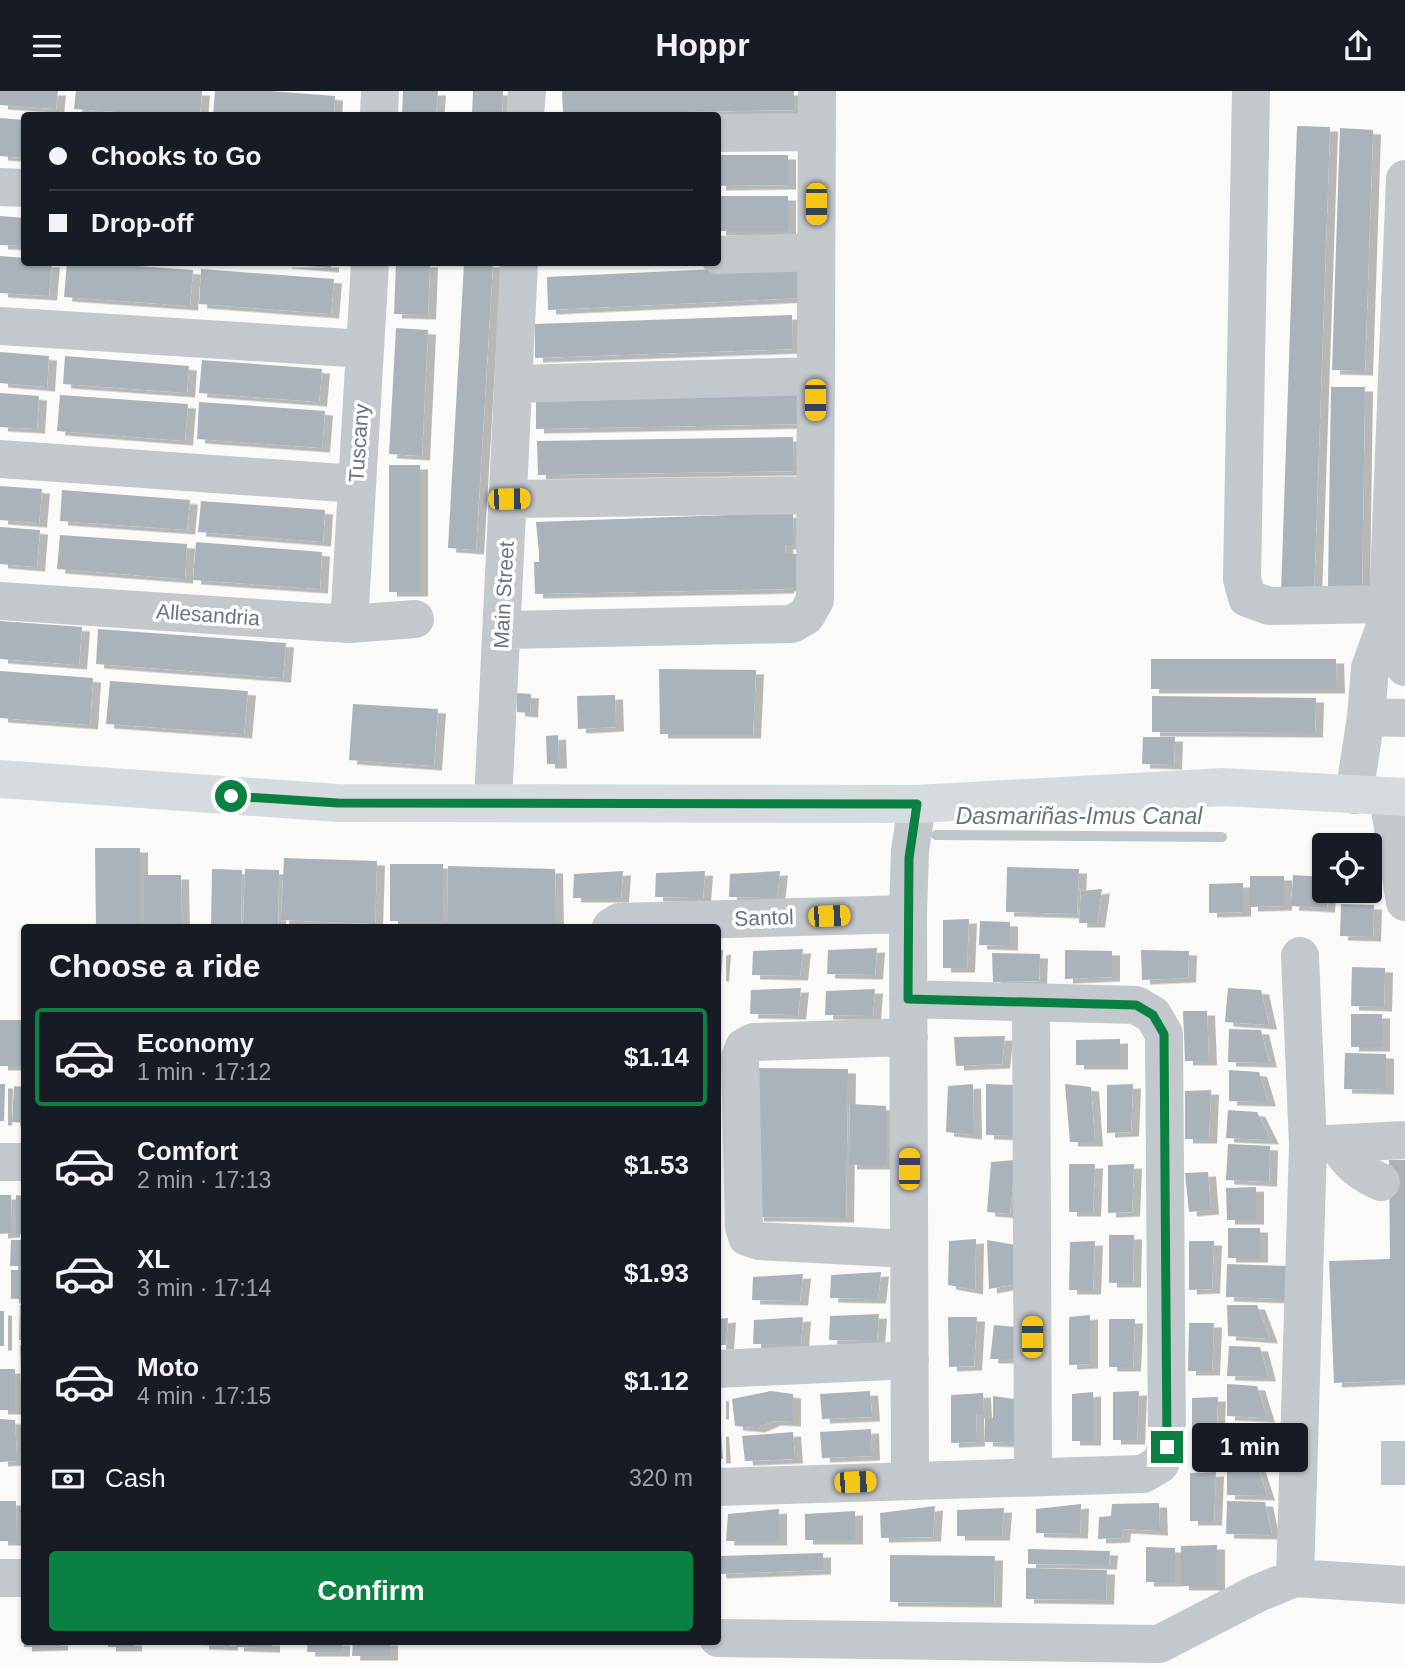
<!DOCTYPE html>
<meta charset="utf-8">
<style>
:root{--surface:#171b24;--page:#20242c;--text:#f1f3f6;--muted:#9ea1a6;--line:#363941;--accent:#0b8043}
body{margin:0;font-family:Helvetica,sans-serif;background:var(--page);color:var(--text);height:100vh;display:flex;flex-direction:column;font-size:26px;white-space:nowrap}
*{box-sizing:border-box;margin:0}
p{font-size:23px;color:var(--muted)}
.icon{flex:none;width:38px;height:38px;fill:none;stroke:currentColor;stroke-width:2;stroke-linecap:round;stroke-linejoin:round}
.map{position:relative;flex:1;overflow:hidden}
.panel{position:absolute;left:21px;top:833px;width:700px;height:721px;display:flex;flex-direction:column;background:var(--surface);border-radius:7px;box-shadow:0 2px 5px #0004}
.panel>*{flex:none}
.hud{position:absolute;left:21px;top:21px;width:700px;height:154px;border-radius:7px;box-shadow:0 2px 5px #0004;display:grid;align-content:center;height:154px;padding:0 28px;background:var(--surface)}
.tools{position:absolute;left:1312px;top:742px;display:grid;gap:14px}
.tools a{display:grid;place-items:center;width:70px;height:70px;border-radius:7px;background:var(--surface);box-shadow:0 2px 5px #0004;font-size:35px}
.end{position:absolute;width:32px;height:32px;margin:-16px;border:9px solid #0b8043;background:#fff;box-shadow:0 0 0 4px #fff}
.from{border-radius:50%}
.bubble{position:absolute;height:49px;border-radius:7px;background:var(--surface);box-shadow:0 2px 5px #0004;font-size:23px;font-weight:700;line-height:49px;text-align:center}
.car{position:absolute;width:21px;height:42px;margin:-21px -10px;border-radius:9px;box-shadow:0 0 5px 2px #0007;background:linear-gradient(#f5c518 24%,#345 0 40%,#f5c518 0 76%,#345 0 86%,#f5c518 0)}
.hud b{display:flex;align-items:center;gap:24px;height:66px;font-size:26px}
.hud b+b{border-top:2px solid var(--line)}
.hud i{width:18px;height:18px;background:var(--text)}
ul{padding:0;list-style:none}
li{display:flex;align-items:center;gap:21px;height:98px;margin:0 14px 10px;padding:0 14px;border:4px solid transparent;border-radius:7px}
li div{flex:1}
li b{display:block;font-size:26px}
li em{font-style:normal;font-weight:700}
li.current{border-color:var(--accent)}
li>.icon{width:63px;height:63px;stroke-width:1.5}
h2{padding:0 28px;font-size:32px;line-height:84px}
.pay{display:flex;align-items:center;gap:18px;height:77px;padding:0 28px;font-size:26px}
.pay p{margin-inline-start:auto}
.cta{display:flex;gap:14px;margin-top:auto;padding:14px 28px}
.cta a{flex:1;height:80px;border-radius:7px;background:var(--accent);color:#fff;font-size:28px;font-weight:700;line-height:80px;text-align:center}
header{display:flex;justify-content:space-between;align-items:center;height:91px;padding:0 28px;background:var(--surface);font-size:32px;font-weight:700}
.map>svg:first-child{display:block}
.water{fill:#bbc7cb}
.lines{fill:none;stroke-linecap:round;stroke-linejoin:round}
.stream{stroke:#bbc7cb;stroke-width:10}
.building{fill:#aab3b9;filter:url(#shadow)}
.minor{stroke:#c3c8cc;stroke-width:38}
.major{stroke:#d6dbdf;stroke-width:38}
.route{stroke:#0b8043;stroke-width:9}
.labels{text-anchor:middle;stroke-width:7;stroke-linejoin:round;paint-order:stroke}
.street-label{font-size:21px;fill:#657683;stroke:#fff}
.water-label{font-size:23px;font-style:italic;fill:#60757c;stroke:#fff}
</style>
<header><svg class="icon" aria-label="menu" viewBox="0 0 24 24"><path d="M4 6h16M4 12h16M4 18h16"/></svg>Hoppr<svg class="icon" aria-label="share" viewBox="0 0 24 24"><path d="M12 15V3M7 8l5-5 5 5M5 13v7h14v-7"/></svg></header>
<div class="map">
<svg width="1405" height="1576" viewBox="0 0 1405 1576">
<defs>
<filter id="shadow"><feDropShadow dx="8" dy="4.5" stdDeviation="0" flood-color="#0004"/></filter>
</defs>
<rect width="100%" height="100%" fill="#fafaf8"/>
<!-- water -->
<path class="water" d="M1381,1350H1405V1394H1381Z"/>
<g class="lines">
<!-- stream -->
<path class="stream" d="M936,744L1222,746"/>
</g>
<!-- building -->
<path class="building" d="M0,0H58L56,18L0,14Z
M76,0H202L200,24H162L74,18Z
M215,0H270L335,5L334,24H213Z
M403,0H438L436,24H402Z
M473,0H503L502,24H472Z
M562,0H794V19L563,23Z
M0,27L24,29V67L0,65Z
M1297,35L1330,36L1314,502H1281Z
M1340,37L1373,39L1365,280L1332,279Z
M718,64H788V94L718,95Z
M718,105H788V140H718Z
M0,125L24,127V155L0,154Z
M0,165L24,167V172H52L49,205L0,202Z
M67,172H96L193,179L190,215L64,206Z
M284,172H331V177L284,173Z
M396,172H430L428,224L394,223Z
M464,172H493L476,459L448,457Z
M799,174L801,207L548,219L547,186Z
M201,178L334,188L331,223L199,213Z
M792,224L793,258L535,267V233Z
M396,237L428,239L422,365L389,363Z
M0,261L49,265L47,296L0,292Z
M65,265L189,275L187,302L63,293Z
M202,269L322,278L319,311L199,302Z
M1331,296H1365L1362,496L1328,495Z
M800,301L801,333L536,338V306Z
M0,302L39,305L37,338L0,336Z
M60,304L188,313L185,350L57,340Z
M199,311L325,320L322,357L197,348Z
M793,346L794,380L538,384L537,350Z
M389,374H420V501H389Z
M0,395L42,398L39,432L0,429Z
M62,399L190,409L187,439L60,430Z
M201,410L325,419L323,451L198,441Z
M785,422L793,423L794,454H785L786,463H800L801,496H786V498L535,503L534,471H539V462L536,431Z
M0,436L40,439L37,476L0,473Z
M60,444L187,453L185,488L57,478Z
M196,451L322,461L320,498L193,489Z
M0,530L82,536L79,574L0,568Z
M98,538L286,552L283,587L96,573Z
M1151,568H1336L1337,598H1151Z
M659,578L756,579L753,643H660Z
M0,580L93,587L90,634L0,627Z
M110,590L248,600L244,643L106,633Z
M517,602L531,603L530,622L517,621Z
M615,604L616,636L578,638L577,605Z
M1152,605L1316,607L1315,642L1152,641Z
M353,613L438,618L434,675L349,669Z
M558,644L559,673H547L546,645Z
M1143,646H1175L1174,674L1142,673Z
M95,757H140V836H96Z
M284,767L377,770L375,833L281,829Z
M390,773H443V830H390Z
M448,775L555,778L556,836H447Z
M1007,776L1079,778L1077,823L1006,821Z
M212,778L242,779L241,836H211Z
M245,778L279,779L278,836H243Z
M623,780L621,807H573L574,783Z
M705,780L703,807L655,806L656,782Z
M780,780L777,807L729,806L730,783Z
M144,784H181L182,836H144Z
M1293,784L1325,786V800H1328L1327,817L1291,815Z
M1250,785H1284V815L1250,816Z
M1243,792V821L1209,822V793Z
M1102,798L1097,832H1079L1081,800Z
M1341,813L1374,814L1373,846L1340,845Z
M969,828L967,877H943V829Z
M980,830L1010,831V855L979,854Z
M877,857L875,884L827,883L828,859Z
M803,858L800,885L752,884L753,860Z
M723,859L721,886H718V860Z
M1065,859L1112,860V886L1065,888Z
M1141,859L1189,860L1188,887L1142,889Z
M992,862L1040,863L1039,890L993,891Z
M1352,876L1385,877L1384,916L1351,915Z
M801,897L798,924L750,923L751,899Z
M1228,897L1261,899L1269,934L1225,931Z
M875,898L873,925L825,924L826,900Z
M1183,920H1207L1209,970H1185Z
M1351,923H1382V956H1351Z
M0,929H24V975H0Z
M1229,938L1261,939L1269,972L1228,971Z
M1005,945L1002,973L956,975L954,946Z
M1120,948V974H1076V949Z
M1345,962L1386,963V999L1344,998Z
M756,977L848,978L846,1127L756,1126Z
M1229,979L1259,981L1268,1011L1229,1010Z
M0,993H5L4,1030H0Z
M973,993L974,1044L946,1041L948,995Z
M986,993L1014,994L1015,1045L986,1044Z
M1065,993L1091,996L1095,1051H1070Z
M1133,993L1131,1041L1107,1042V994Z
M14,995L24,996V1032L12,1031Z
M1211,999L1209,1048H1185V1000Z
M850,1013L886,1015V1074H849Z
M1228,1019L1257,1021L1271,1049L1226,1047Z
M1228,1053L1270,1055L1269,1091L1226,1089Z
M1015,1069L1010,1123L987,1121L991,1071Z
M1389,1069H1405V1289L1334,1292L1329,1170L1390,1168Z
M1069,1073H1095L1093,1121H1069Z
M1134,1073L1132,1121L1108,1122V1074Z
M1208,1081L1211,1119L1189,1121L1185,1082Z
M1256,1096V1129H1227L1226,1097Z
M0,1104H11L12,1142L0,1143Z
M16,1104L24,1105V1143L16,1144Z
M1228,1137H1260V1167H1228Z
M1109,1144H1134L1133,1192H1109Z
M976,1148L975,1199L948,1194L949,1150Z
M11,1149H24V1175H10Z
M987,1149L1016,1154V1193L989,1198Z
M1095,1150L1093,1199H1069L1070,1151Z
M1189,1150H1214L1212,1198L1189,1199Z
M1227,1173L1287,1175L1286,1208L1226,1206Z
M11,1179H24V1208H11Z
M881,1181L878,1208L830,1207L831,1184Z
M803,1183L800,1210L752,1209L753,1186Z
M20,1214H24V1249H19Z
M1227,1214H1257L1270,1248L1228,1245Z
M0,1220H4V1255H0Z
M879,1223L877,1250L829,1249L830,1225Z
M1090,1224V1273L1069,1274V1226Z
M803,1226L801,1253H753L754,1229Z
M948,1226H977L974,1275L949,1276Z
M728,1227L726,1254H718V1228Z
M1109,1228H1135L1133,1276H1109Z
M1189,1232H1214L1212,1280H1188Z
M994,1234L1017,1236L1018,1268H990Z
M20,1254H24V1292H21Z
M1229,1255L1260,1256L1268,1286L1227,1285Z
M0,1278H15V1319H0Z
M1227,1293L1257,1295L1267,1327L1227,1325Z
M771,1300L793,1303V1331L773,1330L757,1337L735,1335L732,1308Z
M870,1300L872,1326L822,1328L820,1303Z
M1139,1300L1137,1349H1113V1301Z
M1093,1301V1350H1072V1303Z
M983,1302L984,1323H976L977,1351L951,1352V1304Z
M718,1305L721,1306V1324H718Z
M993,1305L1021,1309L1016,1352L985,1351V1327H993Z
M1218,1306L1216,1355H1192V1307Z
M0,1328L15,1329L17,1370L0,1371Z
M1228,1333L1261,1334L1270,1367L1228,1365Z
M871,1338L872,1365L822,1367L820,1341Z
M718,1341H721L723,1368H718Z
M793,1341L795,1368L745,1370L742,1345Z
M1227,1374H1257L1267,1405L1227,1404Z
M1216,1381L1214,1430H1190V1382Z
M0,1410H16L17,1450H0Z
M1227,1410L1265,1411L1272,1444L1226,1443Z
M1159,1412L1160,1440L1123,1438L1122,1447L1098,1448L1099,1426L1111,1425L1112,1413Z
M1081,1413L1080,1443L1036,1442V1418Z
M935,1415L933,1446L881,1447L880,1422Z
M1004,1417L1002,1445H957V1419Z
M779,1418V1450H726L728,1423Z
M855,1420V1449H805V1423Z
M1217,1454V1495H1181V1455Z
M1146,1456L1175,1457V1491H1146Z
M1028,1458L1110,1460L1109,1474L1028,1473Z
M823,1462V1479L718,1483V1465Z
M890,1464L995,1465L994,1512L890,1511Z
M1026,1477L1107,1479L1106,1509L1026,1508Z
M24,1550H60V1555L24,1556Z
M108,1550H134V1556H108Z
M201,1550H230V1555L201,1554Z
M236,1550H272V1557L236,1556Z
M308,1550H342V1561H307Z
M353,1550H390V1565H352Z"/>
<g class="lines">
<!-- minor -->
<path class="minor" d="M1251,0L1242,488L1247,507L1269,515L1388,513
M379,24L380,0
M525,24L527,0
M718,42L817,41
M0,96L24,97
M718,164L816,161
M0,235L365,258
M514,293L815,285
M0,368L357,393
M509,408L814,404
M0,510L349,533L415,528
M1387,530L1405,576
M349,533L370,172
M503,539L792,533L806,525L815,509L817,0
M1366,626L1405,627
M1354,704L1366,626L1370,577L1387,530L1388,513L1405,88
M1388,706L1405,811
M493,711L519,172
M611,836L619,831L908,823
M1031,911L1033,1386
M909,946L753,951L744,956L740,966L744,1136L747,1146L759,1150L909,1158
M1337,1053C1349,1072 1360,1082 1381,1091
M1308,1054L1405,1049
M0,1071H24
M718,1278L910,1269
M910,1389L908,823L910,760L917,713
M718,1396L1143,1383L1160,1373L1167,1356L1164,943L1153,924L1136,914L908,908
M0,1487H24
M1295,1487L1308,1054L1300,865
M718,1547L1159,1553L1258,1502L1295,1487L1405,1494"/>
<!-- major -->
<path class="major" d="M0,688L338,712L917,713L1223,696L1405,706"/>
</g>
<g class="lines">
<!-- route -->
<path class="route" d="M231,705L338,712L917,713L909,767L908,908L1136,914L1153,924L1164,943L1167,1356"/>
</g>
<g class="labels">
<!-- street labels -->
<g class="street-label">
<text transform="translate(359 352) rotate(-86)" y="7">Tuscany</text>
<text transform="translate(504 504) rotate(-87)" y="7">Main Street</text>
<text transform="translate(208 524) rotate(4)" y="7">Allesandria</text>
<text transform="translate(764 827) rotate(-2)" y="7">Santol</text>
</g>
<!-- water labels -->
<g class="water-label">
<text x="1079" y="733">Dasmariñas-Imus Canal</text>
</g>
</g>
</svg>
<div class="tools">
<a><svg class="icon" aria-label="locate" viewBox="0 0 24 24"><circle cx="12" cy="12" r="6"/><path d="M12 2v4M12 18v4M2 12h4M18 12h4"/></svg></a>
</div>
<i class="end from" style="left:231px;top:705px"></i>
<i class="end" style="left:1167px;top:1356px"></i>
<div class="bubble" style="left:1192px;top:1332px;width:116px">1 min</div>
<i class="car" style="left:816px;top:113px;rotate:180deg"></i>
<i class="car" style="left:815px;top:309px;rotate:180deg"></i>
<i class="car" style="left:509px;top:408px;rotate:89deg"></i>
<i class="car" style="left:829px;top:825px;rotate:88deg"></i>
<i class="car" style="left:909px;top:1078px;rotate:0deg"></i>
<i class="car" style="left:1032px;top:1246px;rotate:0deg"></i>
<i class="car" style="left:855px;top:1391px;rotate:88deg"></i>
<div class="hud">
<b><i class="from"></i>Chooks to Go</b>
<b><i></i>Drop-off</b>
</div>
<section class="panel">
<h2>Choose a ride</h2>
<ul>
<li class="current"><svg class="icon" aria-label="car" viewBox="0 0 24 24"><path d="M5 17H2v-5l4-1 3-4h7l3 4 3 1v5h-3M9 17h6M6 11h13"/><circle cx="7" cy="17" r="2"/><circle cx="17" cy="17" r="2"/></svg><div><b>Economy</b><p>1 min · 17:12</p></div><em>$1.14</em></li>
<li><svg class="icon" aria-label="car" viewBox="0 0 24 24"><path d="M5 17H2v-5l4-1 3-4h7l3 4 3 1v5h-3M9 17h6M6 11h13"/><circle cx="7" cy="17" r="2"/><circle cx="17" cy="17" r="2"/></svg><div><b>Comfort</b><p>2 min · 17:13</p></div><em>$1.53</em></li>
<li><svg class="icon" aria-label="car" viewBox="0 0 24 24"><path d="M5 17H2v-5l4-1 3-4h7l3 4 3 1v5h-3M9 17h6M6 11h13"/><circle cx="7" cy="17" r="2"/><circle cx="17" cy="17" r="2"/></svg><div><b>XL</b><p>3 min · 17:14</p></div><em>$1.93</em></li>
<li><svg class="icon" aria-label="car" viewBox="0 0 24 24"><path d="M5 17H2v-5l4-1 3-4h7l3 4 3 1v5h-3M9 17h6M6 11h13"/><circle cx="7" cy="17" r="2"/><circle cx="17" cy="17" r="2"/></svg><div><b>Moto</b><p>4 min · 17:15</p></div><em>$1.12</em></li>
</ul>
<div class="pay"><svg class="icon" aria-label="cash" viewBox="0 0 24 24"><path d="M3 7h18v10H3z"/><circle cx="12" cy="12" r="2"/></svg>Cash<p>320 m</p></div>
<div class="cta"><a>Confirm</a></div>
</section>
</div>
